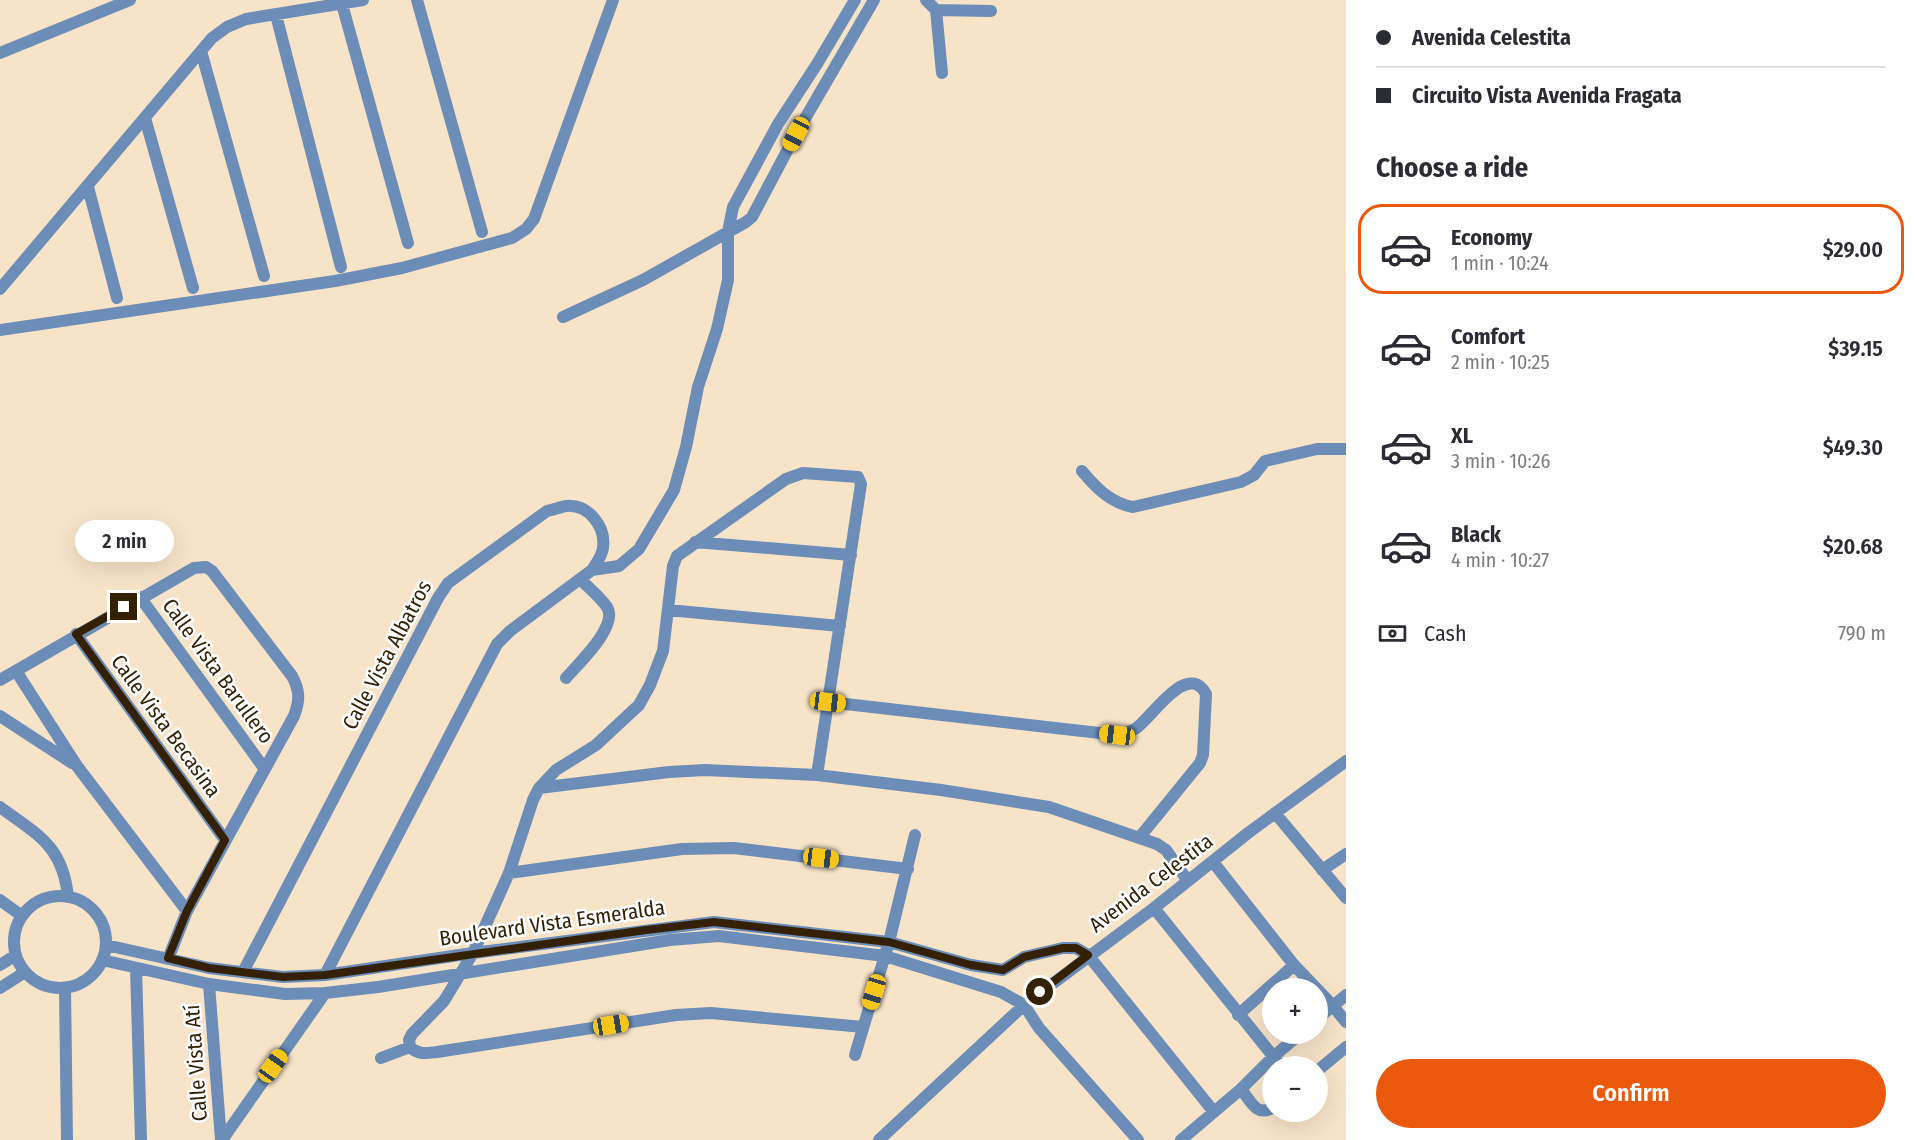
<!DOCTYPE html>
<meta charset="utf-8">
<style>
:root{--surface:#fff;--page:#f2f2f3;--text:#2b2b33;--muted:#7c7c81;--line:#e1e1e2;--accent:#ea580c}
body{margin:0;font-family:"Fira Sans Condensed",sans-serif;background:var(--page);color:var(--text);height:100vh;display:flex;flex-direction:column;font-size:22px;white-space:nowrap}
*{box-sizing:border-box;margin:0}
p{font-size:20px;color:var(--muted)}
.icon{flex:none;width:33px;height:33px;fill:none;stroke:currentColor;stroke-width:2;stroke-linecap:round;stroke-linejoin:round}
.map{position:relative;flex:1;overflow:hidden}
.panel{display:flex;flex-direction:column;background:var(--surface);width:570px}
.panel>*{flex:none}
.hud{display:grid;align-content:center;height:132px;padding:0 30px;background:var(--surface)}
.tools{position:absolute;left:1262px;top:978px;display:grid;gap:12px}
.tools a{display:grid;place-items:center;width:66px;height:66px;border-radius:50%;background:var(--surface);box-shadow:0 6px 24px #0002;font-size:30px}
.end{position:absolute;width:27px;height:27px;margin:-14px;border:8px solid #342103;background:#fff;box-shadow:0 0 0 3px #fff}
.from{border-radius:50%}
.bubble{position:absolute;height:42px;border-radius:21px;background:var(--surface);box-shadow:0 6px 24px #0002;font-size:20px;font-weight:600;line-height:42px;text-align:center}
.car{position:absolute;width:18px;height:36px;margin:-18px -9px;border-radius:8px;box-shadow:0 0 4px 2px #0007;background:linear-gradient(#f5c518 24%,#345 0 40%,#f5c518 0 76%,#345 0 86%,#f5c518 0)}
.hud b{display:flex;align-items:center;gap:21px;height:57px;font-size:22px}
.hud b+b{border-top:2px solid var(--line)}
.hud i{width:15px;height:15px;background:var(--text)}
ul{padding:0;list-style:none}
li{display:flex;align-items:center;gap:18px;height:90px;margin:0 12px 9px;padding:0 18px;border:3px solid transparent;border-radius:24px}
li div{flex:1}
li b{display:block;font-size:22px}
li em{font-style:normal;font-weight:600}
li.on{border-color:var(--accent)}
li>.icon{width:54px;height:54px;stroke-width:1.5}
h2{padding:0 30px;font-size:27px;line-height:72px}
.pay{display:flex;align-items:center;gap:15px;height:66px;padding:0 30px;font-size:22px}
.pay p{margin-inline-start:auto}
.button{display:flex;gap:12px;margin-top:auto;padding:12px 30px}
.button a{flex:1;height:69px;border-radius:36px;background:var(--accent);color:#fff;font-size:24px;font-weight:600;line-height:69px;text-align:center}
main{display:flex;flex:1;min-height:0}
.map>svg:first-child{display:block}
.lines{fill:none;stroke-linecap:round;stroke-linejoin:round}
.minor{stroke:#6b8db7;stroke-width:12}
.route{stroke:#342103;stroke-width:8}
.labels{text-anchor:middle;stroke-width:5;stroke-linejoin:round;paint-order:stroke}
.street-label{font-size:21px;fill:#342103;stroke:#fff}
</style>
<main>
<div class="map">
<svg width="1346" height="1140" viewBox="0 0 1346 1140">
<rect width="100%" height="100%" fill="#f7e3c8"/>
<g class="lines">
<!-- minor -->
<path class="minor" d="M417,0L482,232
M926,0L936,10L991,11
M342,4L408,243
M936,10L942,73
M276,15L341,267
M201,51L264,276
M0,53L130,0
M145,118L193,288
M88,187L117,298
M0,289L212,38L227,27L246,19L363,0
M563,317L643,280L746,222L752,217L796,134L874,0
M0,330L335,281L402,268L512,238L526,229L534,219L613,0
M1082,471C1096,488 1111,503 1133,507L1241,482L1254,475L1265,461L1317,449H1346
M695,542L851,555
M592,570L619,566L639,549L674,490L686,447L698,387L717,329L728,280V232L733,207L778,124L817,64L855,0
M140,597L264,768
M668,610L840,626
M76,634L225,840
M16,671L77,766L187,911
M566,678C578,664 619,626 607,607C600,597 589,588 580,579
M0,680L194,568L206,567L212,571L292,676C300,691 300,700 294,716L187,911L168,959
M828,702L1117,735C1123,734 1129,732 1135,729C1152,718 1187,660 1206,694L1203,755L1200,763L1139,838
M0,716L72,763
M539,788L556,770L596,745L639,705L650,685L663,651L673,566L677,556L786,479L803,473L858,477L861,484L817,775
M0,807C38,835 63,846 68,897
M1275,813L1346,898
M1213,862L1294,965L1333,1006L1346,1022
M1322,870L1346,854
M509,873L682,849L734,848L908,869
M14 942a46 46 0 1 1 92 0a46 46 0 1 1-92 0Z
M0,900L22,916
M1154,908L1281,1066
M106,945L209,968L283,977L325,975L473,953L714,922L889,942L971,965L1003,970L1024,957L1063,948H1076L1088,955L1214,1112
M102,960L209,984L285,994L325,993L378,987L670,940L719,936L885,956L1001,992L1024,1005L1039,1028L1138,1140
M0,965L16,955
M136,968L141,1140
M243,972L438,598L448,583L547,511C553,510 560,507 566,506C589,504 606,527 603,548C602,556 596,564 592,570L510,631L497,644L325,975
M209,984L221,1140
M0,988L25,972
M65,989L67,1140
M1238,1015L1294,965
M1317,1019L1346,995
M410,1047C418,1055 426,1053 437,1052L676,1015L711,1013L863,1027
M855,1055L889,942L915,835
M381,1058L410,1047L409,1040L412,1034L444,1001L473,953L509,873L533,800L539,788L669,772L705,770L817,775L941,790L1049,807L1157,844L1166,850L1188,881
M1317,1071L1346,1047
M1241,1089C1250,1100 1256,1117 1272,1108
M222,1140L325,993
M879,1140L1024,1005L1154,908L1248,833L1346,761
M1181,1140L1241,1089L1273,1057L1300,1034"/>
</g>
<g class="lines">
<!-- route -->
<path class="route" d="M124,607L76,634L225,840L187,911L168,958L209,968L283,977L325,975L646,930L714,922L889,942L971,965L1003,970L1024,957L1063,948H1076L1088,955L1040,992"/>
</g>
<g class="labels">
<!-- street labels -->
<g class="street-label">
<text transform="translate(387 655) rotate(-62)" y="7">Calle Vista Albatros</text>
<text transform="translate(218 671) rotate(54)" y="7">Calle Vista Barullero</text>
<text transform="translate(166 726) rotate(54)" y="7">Calle Vista Becasina</text>
<text transform="translate(1151 883) rotate(-37)" y="7">Avenida Celestita</text>
<text transform="translate(552 923) rotate(-8)" y="7">Boulevard Vista Esmeralda</text>
<text transform="translate(196 1063) rotate(-94)" y="7">Calle Vista Atí</text>
</g>
</g>
</svg>
<div class="tools">
<a>+</a>
<a>−</a>
</div>
<i class="end from" style="left:1040px;top:992px"></i>
<i class="end" style="left:124px;top:607px"></i>
<div class="bubble" style="left:75px;top:520px;width:99px">2 min</div>
<i class="car" style="left:796px;top:134px;rotate:208deg"></i>
<i class="car" style="left:828px;top:702px;rotate:97deg"></i>
<i class="car" style="left:1117px;top:735px;rotate:277deg"></i>
<i class="car" style="left:821px;top:858px;rotate:97deg"></i>
<i class="car" style="left:874px;top:992px;rotate:197deg"></i>
<i class="car" style="left:611px;top:1025px;rotate:81deg"></i>
<i class="car" style="left:273px;top:1066px;rotate:35deg"></i>
</div>
<section class="panel">
<div class="hud">
<b><i class="from"></i>Avenida Celestita</b>
<b><i></i>Circuito Vista Avenida Fragata</b>
</div>
<h2>Choose a ride</h2>
<ul>
<li class="on"><svg class="icon" aria-label="car" viewBox="0 0 24 24"><path d="M5 17H2v-5l4-1 3-4h7l3 4 3 1v5h-3M9 17h6M6 11h13"/><circle cx="7" cy="17" r="2"/><circle cx="17" cy="17" r="2"/></svg><div><b>Economy</b><p>1 min · 10:24</p></div><em>$29.00</em></li>
<li><svg class="icon" aria-label="car" viewBox="0 0 24 24"><path d="M5 17H2v-5l4-1 3-4h7l3 4 3 1v5h-3M9 17h6M6 11h13"/><circle cx="7" cy="17" r="2"/><circle cx="17" cy="17" r="2"/></svg><div><b>Comfort</b><p>2 min · 10:25</p></div><em>$39.15</em></li>
<li><svg class="icon" aria-label="car" viewBox="0 0 24 24"><path d="M5 17H2v-5l4-1 3-4h7l3 4 3 1v5h-3M9 17h6M6 11h13"/><circle cx="7" cy="17" r="2"/><circle cx="17" cy="17" r="2"/></svg><div><b>XL</b><p>3 min · 10:26</p></div><em>$49.30</em></li>
<li><svg class="icon" aria-label="car" viewBox="0 0 24 24"><path d="M5 17H2v-5l4-1 3-4h7l3 4 3 1v5h-3M9 17h6M6 11h13"/><circle cx="7" cy="17" r="2"/><circle cx="17" cy="17" r="2"/></svg><div><b>Black</b><p>4 min · 10:27</p></div><em>$20.68</em></li>
</ul>
<div class="pay"><svg class="icon" aria-label="cash" viewBox="0 0 24 24"><path d="M3 7h18v10H3z"/><circle cx="12" cy="12" r="2"/></svg>Cash<p>790 m</p></div>
<div class="button"><a>Confirm</a></div>
</section>
</main>
